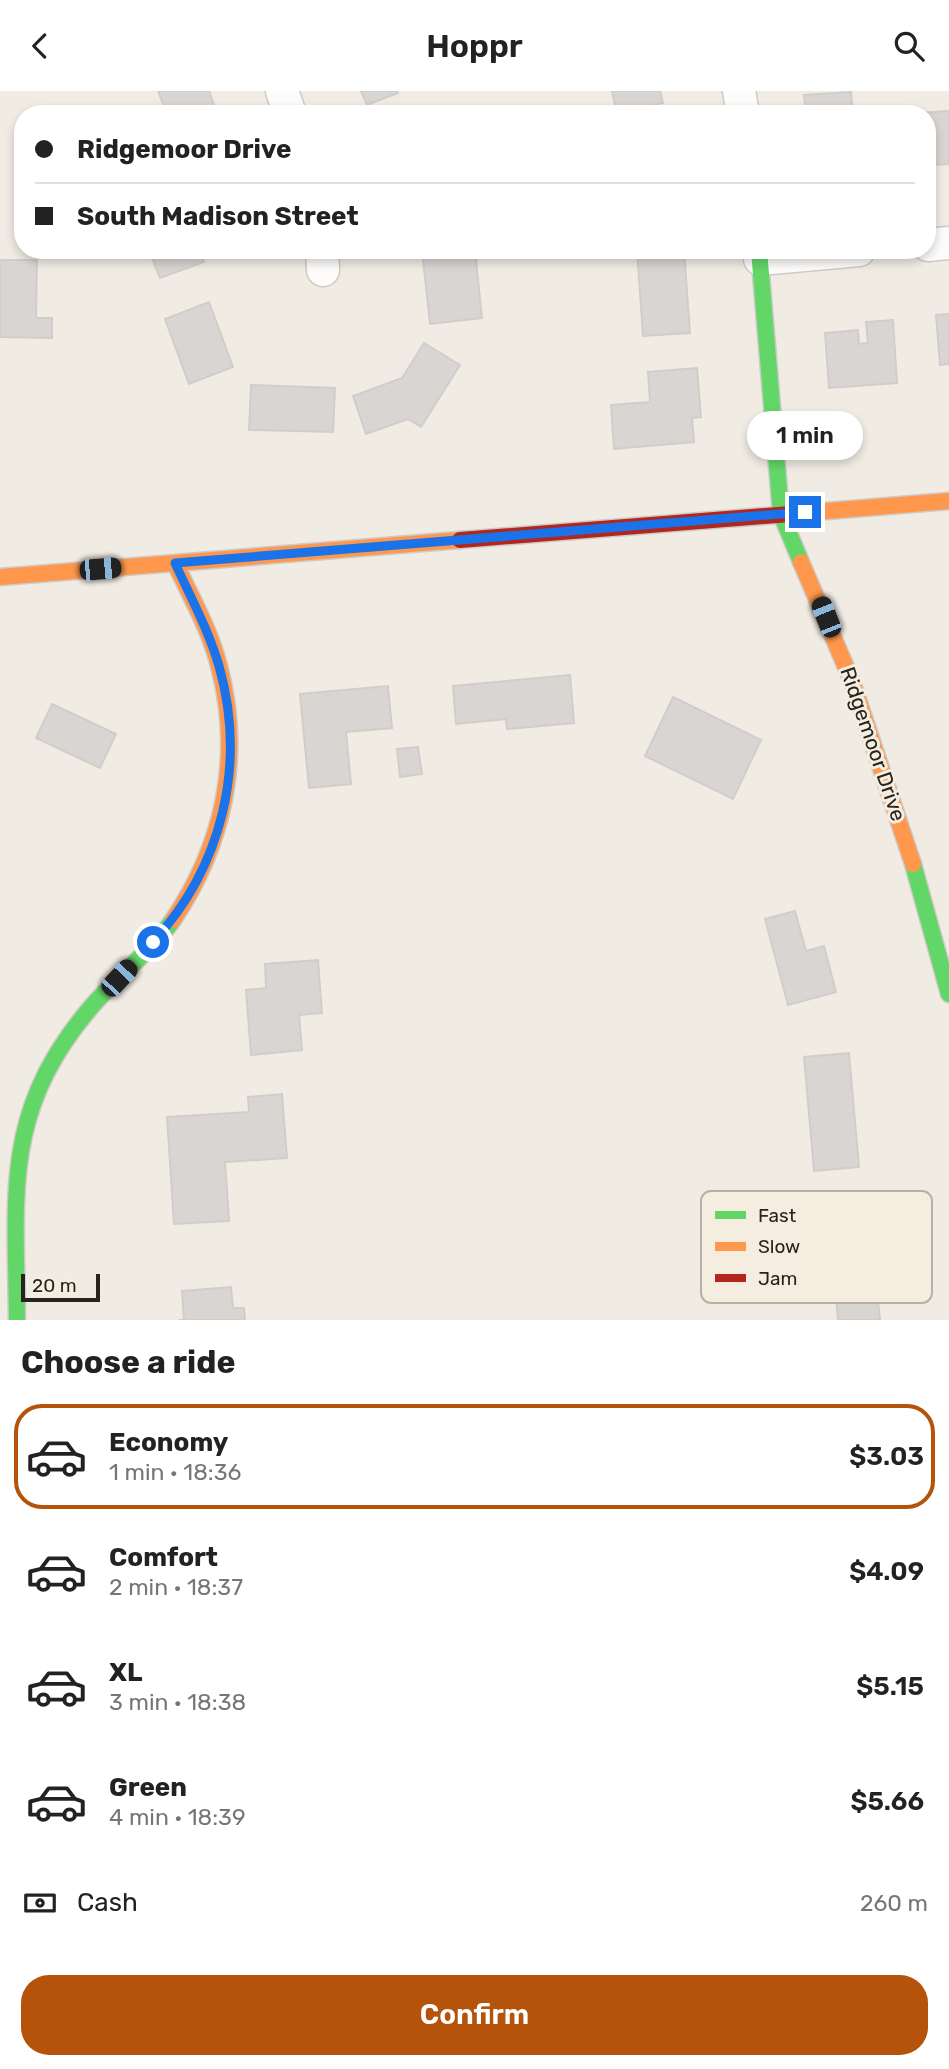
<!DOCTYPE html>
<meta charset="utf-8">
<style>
:root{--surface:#fff;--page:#f2f2f2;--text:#222;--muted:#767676;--line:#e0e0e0;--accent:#b45309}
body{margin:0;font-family:Rubik,sans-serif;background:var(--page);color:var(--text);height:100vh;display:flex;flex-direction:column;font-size:26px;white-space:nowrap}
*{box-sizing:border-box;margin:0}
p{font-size:23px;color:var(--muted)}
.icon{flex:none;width:38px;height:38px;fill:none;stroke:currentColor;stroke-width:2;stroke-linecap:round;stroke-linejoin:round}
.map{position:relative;height:1229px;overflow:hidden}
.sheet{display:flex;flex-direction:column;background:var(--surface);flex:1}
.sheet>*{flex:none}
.guide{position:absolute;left:14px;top:14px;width:922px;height:154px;border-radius:28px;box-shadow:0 4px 10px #0003;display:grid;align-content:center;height:154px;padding:0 21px;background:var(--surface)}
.scale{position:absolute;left:21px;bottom:18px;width:79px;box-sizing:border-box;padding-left:7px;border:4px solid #27241f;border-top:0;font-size:19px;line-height:24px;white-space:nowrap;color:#27241f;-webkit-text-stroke:5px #f4ede0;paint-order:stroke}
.end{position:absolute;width:32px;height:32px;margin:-16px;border:9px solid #1a73e8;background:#fff;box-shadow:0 0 0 4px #fff}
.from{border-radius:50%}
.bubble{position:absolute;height:49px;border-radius:24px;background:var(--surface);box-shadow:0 4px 10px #0003;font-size:23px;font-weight:600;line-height:49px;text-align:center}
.car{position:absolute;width:21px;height:42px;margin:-21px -10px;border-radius:9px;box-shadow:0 0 5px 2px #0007;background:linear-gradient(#222 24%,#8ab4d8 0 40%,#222 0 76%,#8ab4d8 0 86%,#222 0)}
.guide b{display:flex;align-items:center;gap:24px;height:66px;font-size:26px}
.guide b+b{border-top:2px solid var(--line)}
.guide i{width:18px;height:18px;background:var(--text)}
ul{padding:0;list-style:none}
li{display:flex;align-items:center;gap:21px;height:105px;margin:0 14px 10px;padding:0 7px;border:4px solid transparent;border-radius:28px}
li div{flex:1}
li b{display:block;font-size:26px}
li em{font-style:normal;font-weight:600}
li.active{border-color:var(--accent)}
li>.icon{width:63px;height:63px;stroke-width:1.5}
h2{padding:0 21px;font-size:32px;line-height:84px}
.pay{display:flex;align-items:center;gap:18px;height:77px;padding:0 21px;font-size:26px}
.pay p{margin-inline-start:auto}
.button{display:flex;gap:14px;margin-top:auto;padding:14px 21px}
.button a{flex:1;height:80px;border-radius:28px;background:var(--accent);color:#fff;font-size:28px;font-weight:600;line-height:80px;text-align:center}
header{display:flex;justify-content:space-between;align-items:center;height:91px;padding:0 21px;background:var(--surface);font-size:32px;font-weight:600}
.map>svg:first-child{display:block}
.building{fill:#d9d5d3;stroke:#d1cdca;stroke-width:2}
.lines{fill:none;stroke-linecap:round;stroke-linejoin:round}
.street-casing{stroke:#cecac5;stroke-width:35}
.fast-casing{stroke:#cecac5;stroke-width:19}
.slow-casing{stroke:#cecac5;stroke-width:19}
.jam-casing{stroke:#cecac5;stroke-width:19}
.street{stroke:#fdfcfb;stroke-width:32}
.fast{stroke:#63d668;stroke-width:16}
.slow{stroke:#ff974d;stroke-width:16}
.jam{stroke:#b3261e;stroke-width:16}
.route{stroke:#1a73e8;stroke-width:9}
.labels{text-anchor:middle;stroke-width:6;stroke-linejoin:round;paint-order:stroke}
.street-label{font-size:21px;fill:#27241f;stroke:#f4ede0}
.key{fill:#f4ede0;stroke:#b6b1a6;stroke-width:2}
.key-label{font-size:19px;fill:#27241f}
</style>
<header><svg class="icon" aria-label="back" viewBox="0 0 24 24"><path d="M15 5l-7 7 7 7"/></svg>Hoppr<svg class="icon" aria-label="search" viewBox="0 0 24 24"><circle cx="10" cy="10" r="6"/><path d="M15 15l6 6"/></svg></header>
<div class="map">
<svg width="949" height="1229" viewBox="0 0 949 1229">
<rect width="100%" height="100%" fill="#f0ece4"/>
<!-- building -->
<path class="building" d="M158,0H209L217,23H167Z
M361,0H397L398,2L367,14Z
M612,0H660L663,12L617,23Z
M851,1L853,23H806L804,4Z
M949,20V73L928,74V23L918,22Z
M149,159H200L204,171L160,187Z
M422,159H475L482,227L430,233Z
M637,159H684L690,242L643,245Z
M0,169H37L36,227H52V247L0,246Z
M209,211L233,276L189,293L165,228Z
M949,223V273L940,274L936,224Z
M893,229L897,292L829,297L825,242L858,239L859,253L868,252L866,231Z
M424,252L460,274L421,336L408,328L366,343L353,305L402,287Z
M697,277L701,326L692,327L694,351L614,358L611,314L650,311L648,281Z
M251,294L335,297L333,341L249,339Z
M570,584L574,632L507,638L506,628L456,633L453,595Z
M388,595L392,637L346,641L351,693L309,697L300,603Z
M673,606L761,649L733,708L645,665Z
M52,613L116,643L100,677L36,647Z
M418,656L422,683L400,686L397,658Z
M795,820L806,860L824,855L836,901L788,914L765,828Z
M318,869L322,922L299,924L302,959L251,964L246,899L266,897L265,873Z
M849,962L859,1076L814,1080L804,966Z
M282,1003L287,1067L225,1071L229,1130L174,1133L167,1026L249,1021L248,1006Z
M894,1159L898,1199L877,1200L880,1229H838L834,1184L865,1181L863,1162Z
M231,1196L233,1217H244L245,1229H179H184L182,1200Z"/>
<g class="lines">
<!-- street casing -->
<g class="street-casing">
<path id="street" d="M282,0L290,23
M739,0L743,23
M928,154L949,152
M322,159L323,179
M760,168L859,159"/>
</g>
<!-- fast casing -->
<g class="fast-casing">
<path id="fast" d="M759,159L781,423L801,471
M913,773L949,903
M17,1229C16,1101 2,1020 92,915C117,886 150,861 173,829"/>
</g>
<!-- slow casing -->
<g class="slow-casing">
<path id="slow" d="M815,421L949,410
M801,471L851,588L913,773
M0,486L460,449
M173,829C224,753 243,665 219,575C210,539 191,506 175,472"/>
</g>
<!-- jam casing -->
<g class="jam-casing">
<path id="jam" d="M460,449L815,421"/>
</g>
<!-- street -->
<use href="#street" class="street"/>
<!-- fast -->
<use href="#fast" class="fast"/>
<!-- slow -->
<use href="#slow" class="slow"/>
<!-- jam -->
<use href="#jam" class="jam"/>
</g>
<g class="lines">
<!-- route -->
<path class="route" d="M153,851C222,776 247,674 219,575C209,540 190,505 175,472L805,421"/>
</g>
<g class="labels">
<!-- street labels -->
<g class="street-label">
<text transform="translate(873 653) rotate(71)" y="7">Ridgemoor Drive</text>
</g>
</g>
<!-- legend -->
<rect x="701" y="1100" width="231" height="112" rx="10" class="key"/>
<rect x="715" y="1120" width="31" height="8" fill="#63d668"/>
<rect x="715" y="1151" width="31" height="9" fill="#ff974d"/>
<rect x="715" y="1183" width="31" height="8" fill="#b3261e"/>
<g class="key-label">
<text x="758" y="1131">Fast</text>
<text x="758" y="1162">Slow</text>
<text x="758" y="1194">Jam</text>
</g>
</svg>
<div class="scale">20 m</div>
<i class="end from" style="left:153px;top:851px"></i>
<i class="end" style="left:805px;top:421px"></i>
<div class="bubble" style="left:747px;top:320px;width:116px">1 min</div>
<i class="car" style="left:100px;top:478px;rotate:85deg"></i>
<i class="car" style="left:826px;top:526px;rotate:338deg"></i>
<i class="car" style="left:119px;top:887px;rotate:43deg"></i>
<div class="guide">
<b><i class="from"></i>Ridgemoor Drive</b>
<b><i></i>South Madison Street</b>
</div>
</div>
<section class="sheet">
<h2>Choose a ride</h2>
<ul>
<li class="active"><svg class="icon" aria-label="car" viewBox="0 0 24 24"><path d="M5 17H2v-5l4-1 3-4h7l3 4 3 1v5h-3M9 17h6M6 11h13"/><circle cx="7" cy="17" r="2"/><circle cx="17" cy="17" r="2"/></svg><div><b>Economy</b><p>1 min · 18:36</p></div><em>$3.03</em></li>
<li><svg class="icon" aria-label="car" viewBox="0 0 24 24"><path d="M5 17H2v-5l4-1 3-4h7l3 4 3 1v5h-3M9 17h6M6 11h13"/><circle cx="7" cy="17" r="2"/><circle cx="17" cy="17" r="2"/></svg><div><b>Comfort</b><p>2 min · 18:37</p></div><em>$4.09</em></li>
<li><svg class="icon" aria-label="car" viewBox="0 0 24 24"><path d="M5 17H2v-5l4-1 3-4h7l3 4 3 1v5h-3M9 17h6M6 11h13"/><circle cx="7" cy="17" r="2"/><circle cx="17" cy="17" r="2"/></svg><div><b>XL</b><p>3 min · 18:38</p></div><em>$5.15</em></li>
<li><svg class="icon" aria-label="car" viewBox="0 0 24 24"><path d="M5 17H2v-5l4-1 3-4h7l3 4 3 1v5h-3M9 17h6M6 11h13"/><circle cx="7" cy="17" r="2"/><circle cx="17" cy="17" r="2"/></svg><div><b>Green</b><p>4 min · 18:39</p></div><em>$5.66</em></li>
</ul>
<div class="pay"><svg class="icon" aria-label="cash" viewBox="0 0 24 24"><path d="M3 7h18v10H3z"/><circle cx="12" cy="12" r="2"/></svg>Cash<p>260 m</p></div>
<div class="button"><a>Confirm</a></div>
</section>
